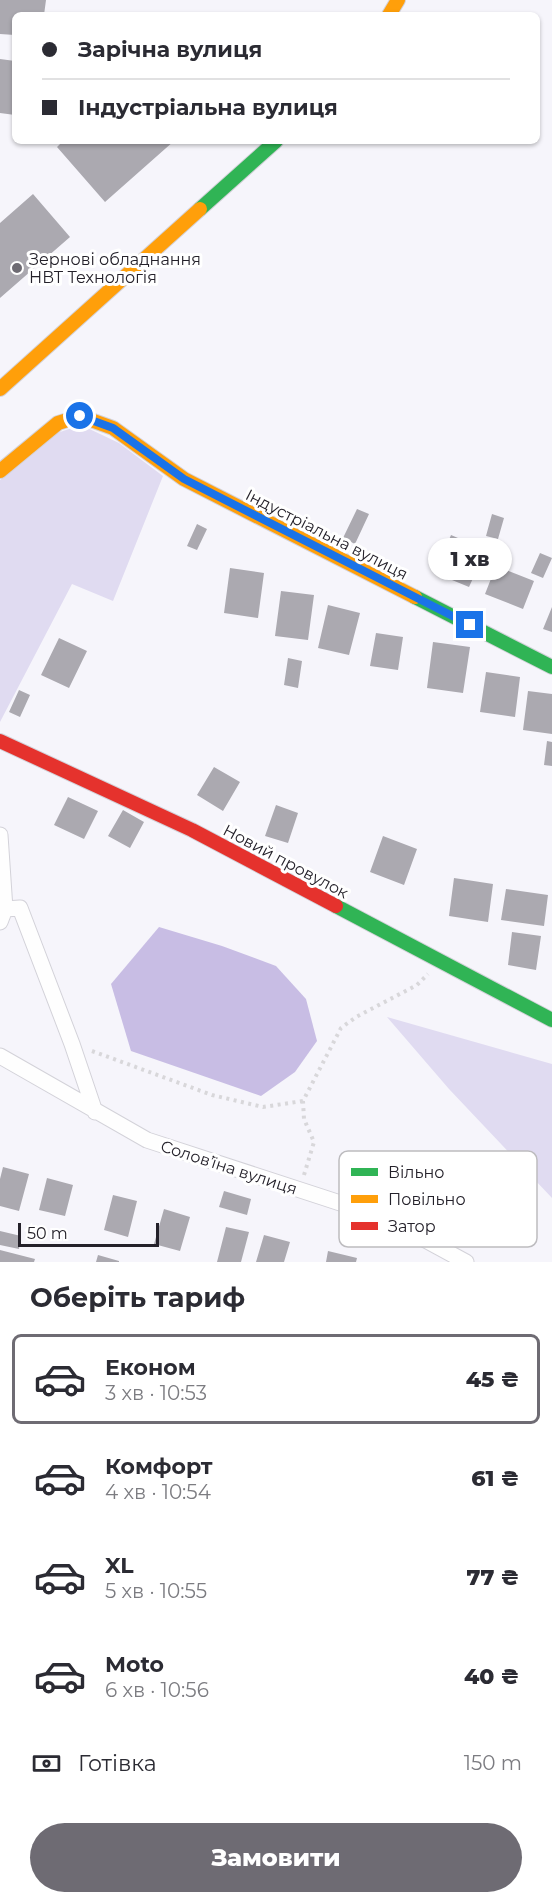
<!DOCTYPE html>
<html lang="uk">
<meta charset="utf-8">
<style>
:root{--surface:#fff;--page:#f2f2f3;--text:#2b2b33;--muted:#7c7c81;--line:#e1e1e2;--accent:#6e6b73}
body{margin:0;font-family:Montserrat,sans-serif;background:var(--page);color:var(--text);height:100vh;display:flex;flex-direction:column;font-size:22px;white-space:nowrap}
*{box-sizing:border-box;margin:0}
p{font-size:20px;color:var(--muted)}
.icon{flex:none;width:33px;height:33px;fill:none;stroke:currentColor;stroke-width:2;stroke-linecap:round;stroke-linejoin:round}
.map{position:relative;height:1262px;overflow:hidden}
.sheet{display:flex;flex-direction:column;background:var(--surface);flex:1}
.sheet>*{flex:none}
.hud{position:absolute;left:12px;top:12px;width:528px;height:132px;border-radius:9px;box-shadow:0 2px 4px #0004;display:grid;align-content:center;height:132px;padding:0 30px;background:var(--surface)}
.scale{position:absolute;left:18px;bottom:15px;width:141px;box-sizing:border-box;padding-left:6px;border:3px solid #24212a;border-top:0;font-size:16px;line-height:21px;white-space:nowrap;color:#24212a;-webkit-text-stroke:4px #fff;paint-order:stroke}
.end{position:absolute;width:27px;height:27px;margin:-14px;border:8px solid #1a73e8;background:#fff;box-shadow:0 0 0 3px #fff}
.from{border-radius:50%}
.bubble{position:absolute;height:42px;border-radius:21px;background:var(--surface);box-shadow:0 2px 4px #0004;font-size:20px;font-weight:800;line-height:42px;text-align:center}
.hud b{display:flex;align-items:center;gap:21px;height:57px;font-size:22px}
.hud b+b{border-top:2px solid var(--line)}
.hud i{width:15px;height:15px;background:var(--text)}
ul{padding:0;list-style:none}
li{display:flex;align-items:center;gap:18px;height:90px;margin:0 12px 9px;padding:0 18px;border:3px solid transparent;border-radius:9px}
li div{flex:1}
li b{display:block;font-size:22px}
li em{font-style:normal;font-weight:800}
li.active{border-color:var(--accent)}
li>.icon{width:54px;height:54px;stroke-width:1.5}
h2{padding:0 30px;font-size:27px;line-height:72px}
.pay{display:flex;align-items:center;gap:15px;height:66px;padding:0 30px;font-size:22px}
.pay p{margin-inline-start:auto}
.primary-button{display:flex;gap:12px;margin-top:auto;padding:12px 30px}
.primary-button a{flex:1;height:69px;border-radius:36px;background:var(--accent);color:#fff;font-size:24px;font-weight:800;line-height:69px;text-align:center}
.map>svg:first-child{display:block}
.green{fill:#e0dbf1}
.water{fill:#c8bde4}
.building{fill:#aba9b0}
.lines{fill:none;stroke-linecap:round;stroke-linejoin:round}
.street-casing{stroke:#d3d2d9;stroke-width:17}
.fast-casing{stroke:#d3d2d9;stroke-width:16}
.slow-casing{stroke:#d3d2d9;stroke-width:16}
.jam-casing{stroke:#d3d2d9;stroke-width:16}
.path{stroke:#d8d7da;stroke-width:4;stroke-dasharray:3 4.5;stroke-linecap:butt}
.street{stroke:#fefefe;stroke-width:15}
.fast{stroke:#30b455;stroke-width:14}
.slow{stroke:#ff9f0a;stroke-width:14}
.jam{stroke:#e5322d;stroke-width:14}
.route{stroke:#1a73e8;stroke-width:8}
.poi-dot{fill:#6e6b73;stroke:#fff;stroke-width:2}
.labels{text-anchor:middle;stroke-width:6;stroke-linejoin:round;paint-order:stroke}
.poi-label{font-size:16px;fill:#24212a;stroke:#fff;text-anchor:start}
.street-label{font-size:16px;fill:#24212a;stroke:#fff}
.key{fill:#fff;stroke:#bdbcbf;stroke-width:1.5}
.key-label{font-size:16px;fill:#24212a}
</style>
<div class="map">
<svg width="552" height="1262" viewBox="0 0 552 1262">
<rect width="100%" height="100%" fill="#f6f5fb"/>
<!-- green -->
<path class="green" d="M81,425L119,443L163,476L113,601L72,584L0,722V480L57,433Z
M387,1017L552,1064V1198L449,1089Z"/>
<!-- water -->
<path class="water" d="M159,927L222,946L276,966L306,999L317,1041L295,1072L261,1096L131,1051L111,984Z"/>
<!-- building -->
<path class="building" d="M0,0H46L44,15H15V35L0,34Z
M0,59L15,61V115L0,113Z
M63,141H174L105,202L57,147Z
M33,194L70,237L0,298V223Z
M357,509L369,514L355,544L343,538Z
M492,514L504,518L498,539L486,536Z
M197,524L207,529L197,550L187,546Z
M451,535L486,550L469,587L435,573Z
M540,553L552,558L543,578L531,573Z
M496,566L534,581L523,609L485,594Z
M230,568L264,573L258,618L224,613Z
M281,591L314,595L308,640L275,636Z
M328,605L360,613L349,655L318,648Z
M552,607V632L543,629Z
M376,633L403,637L398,670L370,666Z
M59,638L87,651L69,688L41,675Z
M433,642L470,647L463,693L427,688Z
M288,658L302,661L298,688L284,685Z
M486,672L520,677L515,717L480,712Z
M19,690L30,695L20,717L9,712Z
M528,691L552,694V734L523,730Z
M547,741L552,742V766L544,765Z
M214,767L240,782L223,811L197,795Z
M68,797L98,811L84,839L54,825Z
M276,805L298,813L288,843L265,836Z
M123,810L144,822L130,848L108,836Z
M383,836L417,849L404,885L370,872Z
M454,878L493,884L488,922L449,916Z
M506,889L548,895L544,926L501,920Z
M512,932L541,936L536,970L508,965Z
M3,1167L29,1174L19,1211L0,1206V1179Z
M47,1178L73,1185L65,1216L39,1210Z
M224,1191L251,1199L247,1215L219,1207Z
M113,1195L137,1201L128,1237L104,1230Z
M164,1209L190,1217L180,1251L154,1244Z
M226,1227L249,1232L241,1262H217Z
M0,1231L21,1236L19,1249L0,1245Z
M264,1235L290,1242L284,1262H256Z
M0,1250L35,1259L34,1262H0Z
M328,1251L357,1258L356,1262H326Z
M98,1255L119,1261V1262H96Z"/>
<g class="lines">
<!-- street casing -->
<g class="street-casing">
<path id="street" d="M0,835L5,909L0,922
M5,909L20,908L72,1044L95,1112
M0,1056L147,1140L383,1217L466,1262"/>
</g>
<!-- fast casing -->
<g class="fast-casing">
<path id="fast" d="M200,209L276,141
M415,597L552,667
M336,906L552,1020"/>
</g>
<!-- slow casing -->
<g class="slow-casing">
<path id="slow" d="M389,15L398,0
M0,389L200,209
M0,471L58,423L80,416L113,428L184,479L415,597"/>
</g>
<!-- jam casing -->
<g class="jam-casing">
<path id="jam" d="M0,741L192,830L336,906"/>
</g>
<!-- path -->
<path class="path" d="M92,1051L212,1095L263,1107L303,1101
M304,1175L314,1142L304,1119L303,1101L341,1028L356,1017L417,985L428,974"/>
<!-- street -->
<use href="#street" class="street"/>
<!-- fast -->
<use href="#fast" class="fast"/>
<!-- slow -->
<use href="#slow" class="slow"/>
<!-- jam -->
<use href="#jam" class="jam"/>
</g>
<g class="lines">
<!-- route -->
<path class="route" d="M80,416L113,428L184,479L470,625"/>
</g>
<!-- markers -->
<circle class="poi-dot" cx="17" cy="268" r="6"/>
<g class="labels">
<!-- poi labels -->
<g class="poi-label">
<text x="29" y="265">Зернові обладнання<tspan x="29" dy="18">НВТ Технологія</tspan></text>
</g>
<!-- street labels -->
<g class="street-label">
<text transform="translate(327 534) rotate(27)" y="6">Індустріальна вулиця</text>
<text transform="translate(286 861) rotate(28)" y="6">Новий провулок</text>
<text transform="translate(229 1167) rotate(18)" y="6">Соловʼїна вулиця</text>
</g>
</g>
<!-- legend -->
<rect x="339" y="1151" width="198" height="96" rx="9" class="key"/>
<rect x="351" y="1168" width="27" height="8" fill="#30b455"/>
<rect x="351" y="1195" width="27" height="8" fill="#ff9f0a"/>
<rect x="351" y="1222" width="27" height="8" fill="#e5322d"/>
<g class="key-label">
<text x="388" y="1178">Вільно</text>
<text x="388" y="1205">Повільно</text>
<text x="388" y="1232">Затор</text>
</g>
</svg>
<div class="scale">50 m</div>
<i class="end from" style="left:80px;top:416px"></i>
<i class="end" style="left:470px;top:625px"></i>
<div class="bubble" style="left:428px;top:538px;width:84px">1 хв</div>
<div class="hud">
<b><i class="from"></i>Зарічна вулиця</b>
<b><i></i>Індустріальна вулиця</b>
</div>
</div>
<section class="sheet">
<h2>Оберіть тариф</h2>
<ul>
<li class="active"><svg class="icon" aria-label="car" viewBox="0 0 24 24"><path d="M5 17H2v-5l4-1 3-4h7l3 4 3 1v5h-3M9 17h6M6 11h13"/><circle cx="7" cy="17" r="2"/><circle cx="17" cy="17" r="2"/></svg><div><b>Економ</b><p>3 хв · 10:53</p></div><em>45 ₴</em></li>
<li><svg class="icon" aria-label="car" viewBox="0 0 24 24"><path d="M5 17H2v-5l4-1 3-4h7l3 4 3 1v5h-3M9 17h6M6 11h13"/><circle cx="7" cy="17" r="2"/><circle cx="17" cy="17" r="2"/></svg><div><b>Комфорт</b><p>4 хв · 10:54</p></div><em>61 ₴</em></li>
<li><svg class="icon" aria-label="car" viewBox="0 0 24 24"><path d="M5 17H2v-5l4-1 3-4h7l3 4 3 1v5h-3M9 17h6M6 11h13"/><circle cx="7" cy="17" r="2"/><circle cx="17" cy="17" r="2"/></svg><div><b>XL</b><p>5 хв · 10:55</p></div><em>77 ₴</em></li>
<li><svg class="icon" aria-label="car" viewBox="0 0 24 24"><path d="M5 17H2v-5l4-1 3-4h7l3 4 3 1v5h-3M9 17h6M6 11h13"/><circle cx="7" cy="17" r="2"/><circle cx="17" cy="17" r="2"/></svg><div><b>Moto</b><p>6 хв · 10:56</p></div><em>40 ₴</em></li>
</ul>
<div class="pay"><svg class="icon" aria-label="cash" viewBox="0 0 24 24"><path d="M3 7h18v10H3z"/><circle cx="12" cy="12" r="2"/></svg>Готівка<p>150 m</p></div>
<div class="primary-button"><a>Замовити</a></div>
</section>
